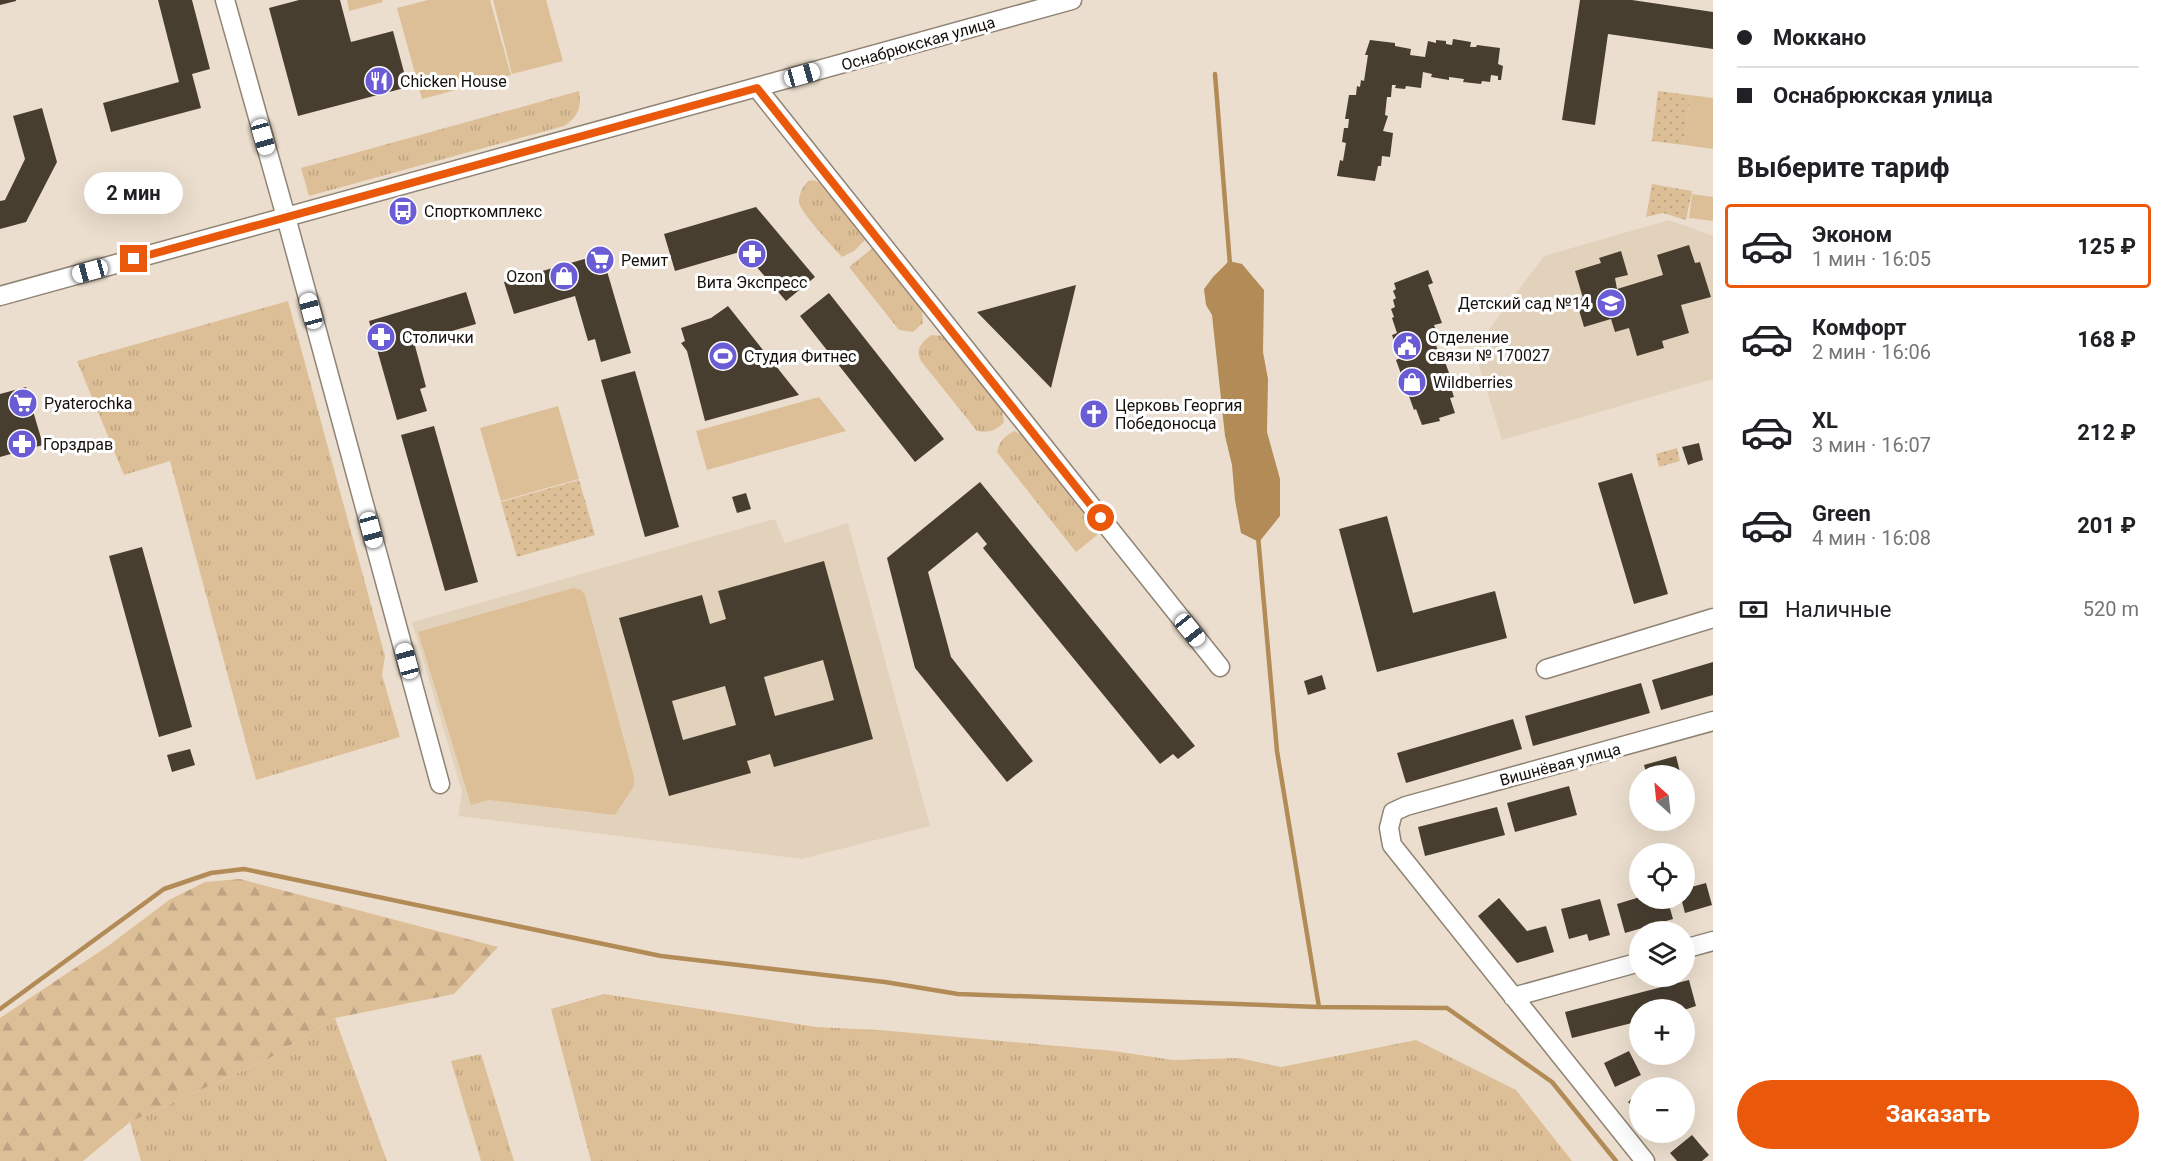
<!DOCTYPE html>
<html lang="ru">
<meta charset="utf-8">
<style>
:root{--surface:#fff;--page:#f6f6f6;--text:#202124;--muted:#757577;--line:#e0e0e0;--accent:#ea580c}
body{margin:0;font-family:Roboto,sans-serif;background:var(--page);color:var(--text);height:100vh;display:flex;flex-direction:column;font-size:22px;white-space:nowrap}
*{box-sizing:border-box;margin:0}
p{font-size:20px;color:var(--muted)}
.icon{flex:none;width:33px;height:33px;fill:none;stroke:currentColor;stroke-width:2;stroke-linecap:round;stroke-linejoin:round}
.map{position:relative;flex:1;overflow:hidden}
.details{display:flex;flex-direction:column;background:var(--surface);width:450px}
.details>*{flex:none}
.banner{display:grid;align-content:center;height:132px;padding:0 24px;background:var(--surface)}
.needle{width:39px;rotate:333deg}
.controls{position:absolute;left:1629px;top:765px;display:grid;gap:12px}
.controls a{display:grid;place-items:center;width:66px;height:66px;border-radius:50%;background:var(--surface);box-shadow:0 6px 24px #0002;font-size:30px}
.end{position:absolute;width:27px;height:27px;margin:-14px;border:8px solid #ea580c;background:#fff;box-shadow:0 0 0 3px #fff}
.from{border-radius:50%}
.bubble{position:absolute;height:42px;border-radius:21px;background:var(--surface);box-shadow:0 6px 24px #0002;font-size:20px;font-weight:700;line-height:42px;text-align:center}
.car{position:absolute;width:18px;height:36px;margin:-18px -9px;border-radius:8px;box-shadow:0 0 4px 2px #0007;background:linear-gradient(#fff 24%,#345 0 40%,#fff 0 76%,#345 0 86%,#fff 0)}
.banner b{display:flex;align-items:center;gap:21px;height:57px;font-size:22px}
.banner b+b{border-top:2px solid var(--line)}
.banner i{width:15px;height:15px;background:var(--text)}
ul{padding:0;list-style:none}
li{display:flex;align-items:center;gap:18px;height:84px;margin:0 12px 9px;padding:0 12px;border:3px solid transparent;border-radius:6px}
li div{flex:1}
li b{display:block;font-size:22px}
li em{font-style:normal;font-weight:700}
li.on{border-color:var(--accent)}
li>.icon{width:54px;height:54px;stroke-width:1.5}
h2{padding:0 24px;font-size:27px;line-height:72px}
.pay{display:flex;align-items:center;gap:15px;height:66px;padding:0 24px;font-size:22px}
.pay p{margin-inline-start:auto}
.action{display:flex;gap:12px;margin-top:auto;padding:12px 24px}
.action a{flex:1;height:69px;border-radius:36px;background:var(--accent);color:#fff;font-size:24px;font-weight:700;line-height:69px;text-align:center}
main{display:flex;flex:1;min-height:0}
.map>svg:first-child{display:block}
.built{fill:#e3d2bb}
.grass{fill:url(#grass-tufts)}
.forest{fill:url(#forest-firs)}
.park{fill:url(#park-dots)}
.garden{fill:#ddbf97}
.water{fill:#b28b57}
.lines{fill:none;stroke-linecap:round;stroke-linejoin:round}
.stream{stroke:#b28b57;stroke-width:4.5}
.building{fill:#483e30;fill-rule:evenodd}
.minor-casing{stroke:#8f8374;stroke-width:21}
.minor{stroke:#fff;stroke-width:18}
.route{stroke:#ea580c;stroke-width:8}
.labels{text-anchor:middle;stroke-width:6;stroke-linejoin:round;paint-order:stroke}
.street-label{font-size:16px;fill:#14100a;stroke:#fff}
.poi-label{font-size:16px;fill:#14100a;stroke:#fff;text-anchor:start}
</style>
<main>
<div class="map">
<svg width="1713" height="1161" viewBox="0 0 1713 1161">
<defs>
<pattern id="grass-tufts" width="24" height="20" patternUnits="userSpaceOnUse" patternTransform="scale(1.5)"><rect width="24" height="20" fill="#ddbf97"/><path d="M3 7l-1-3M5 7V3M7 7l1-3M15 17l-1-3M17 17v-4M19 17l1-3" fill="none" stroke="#bda381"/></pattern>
<pattern id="forest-firs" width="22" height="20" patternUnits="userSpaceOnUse" patternTransform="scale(1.5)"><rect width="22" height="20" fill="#ddbf97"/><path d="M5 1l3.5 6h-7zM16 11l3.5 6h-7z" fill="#bda381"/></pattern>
<pattern id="park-dots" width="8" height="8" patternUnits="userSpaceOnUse" patternTransform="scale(1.5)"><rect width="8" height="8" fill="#ddbf97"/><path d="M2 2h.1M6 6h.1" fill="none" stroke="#bda381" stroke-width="1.8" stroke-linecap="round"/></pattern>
</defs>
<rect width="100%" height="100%" fill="#ebdece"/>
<!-- built -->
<path class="built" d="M1669,220L1713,236V379L1502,440L1474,349L1544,256Z
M775,519L785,543L848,523L930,826L802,859L458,816L462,792L412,622Z"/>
<!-- grass -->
<path class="grass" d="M579,91C582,107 578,117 564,126L309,196L301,168Z
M813,180L823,184L867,238L854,251L842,257C833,247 801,213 799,203C798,196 803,186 808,181Z
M874,247L922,308L923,323L913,332L899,330L849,267Z
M288,301L385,656L382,675L400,737L256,780L170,461L124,475L77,361Z
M931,335L944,336L1002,407L1004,422C996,431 989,433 977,431L921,361C915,349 921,343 931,335Z
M1014,431L1025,436L1101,532L1076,552L997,452C1000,440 1004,437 1014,431Z
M604,994L817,1027L879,1030L1114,1051L1173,1060L1239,1058L1281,1067L1416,1040L1516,1090L1572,1161H591L551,1009Z
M335,1018L387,1161H141L130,1122L268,1059Z
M481,1054L514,1161H481L451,1061Z"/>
<!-- forest -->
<path class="forest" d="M240,879L498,947L454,994L335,1018L268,1059L130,1122L83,1161H0V1018L108,946L169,900L205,882Z"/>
<!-- park -->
<path class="park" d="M1658,91L1690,95L1684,145L1652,141Z
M1652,184L1692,191L1686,220L1663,213L1646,217Z
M1677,448L1680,461L1659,467L1656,454Z
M579,480L595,535L517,557L501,502Z"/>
<!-- garden -->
<path class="garden" d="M347,0H382L383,2L349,11Z
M428,0H490L511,75L422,99L397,8Z
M493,0H546L563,61L512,74Z
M1690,95L1713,98V149L1684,145Z
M1692,194L1713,197V221L1689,218Z
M819,397L846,431L707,470L696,431Z
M558,406L579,479L501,501L480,428Z
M573,588L581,590L585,595L634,777V786L615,815L489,800L471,805L418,632Z"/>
<!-- water -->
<path class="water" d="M1229,261L1242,264L1264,290L1263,352L1268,379L1267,432L1280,479V516L1259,542L1241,533L1235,500L1232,465L1225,436L1212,315L1206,305L1204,289L1213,277Z"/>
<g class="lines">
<!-- stream -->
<path class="stream" d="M1215,74L1230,265
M1258,536L1277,751L1319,1007
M0,1009L164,889L211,873L244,869L661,956L885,982L958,994L1319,1007L1447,1008L1552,1082L1616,1161"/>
</g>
<!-- building -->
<path class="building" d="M0,0H16V1L0,5Z
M158,0H192L210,69L192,74L201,108L111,132L103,103L179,82Z
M299,0H340L351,42L393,31L408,87L298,116L269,8Z
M1580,0H1632L1713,12V49L1608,34L1595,125L1562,120Z
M1453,39L1471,42L1470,47H1476L1477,45L1500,48L1498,64L1503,66L1501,80H1498V76L1491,75L1490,82L1482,81L1481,84L1463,82L1464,79L1449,77V80L1431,77L1432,74L1423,72L1421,88L1406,86L1405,89L1395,88L1396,85H1392L1391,97H1387L1385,115L1388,116L1383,131L1393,133L1390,157L1382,156L1381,166H1378L1375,181L1337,176L1340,160L1343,161L1346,143L1342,142L1344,128H1348L1349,119H1345L1349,95H1356L1357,86L1360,87L1361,80L1364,81L1368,55H1365L1370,40L1395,43V46L1411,49L1410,55L1425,57L1428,41L1436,43V40L1446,41V44L1452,45Z
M42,108L57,162L26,222L0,229V201L5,200L25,159L13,116Z
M756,207L815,277L786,301L743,251L675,271L664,234Z
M1689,245L1695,263L1700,262L1711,297L1681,305L1689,333L1662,341L1664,348L1637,356L1629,328L1615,332L1611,319L1584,327L1576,300L1583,298L1575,271L1601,263L1599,258L1621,251L1628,275L1615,278L1617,289L1663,275L1657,255Z
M602,254L631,353L601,362L595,339L588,341L575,296L514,314L504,282Z
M1428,270L1433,283L1428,285L1442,323L1434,325L1437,333L1432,334L1442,362H1445L1452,381L1449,382L1454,397L1450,398L1455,413L1439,418L1440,421L1422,425L1416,409L1414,410L1396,360L1400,358L1392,335L1397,333L1392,318L1394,317L1391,309L1395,307L1393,300L1396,298L1393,291L1396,289L1394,283Z
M1076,285L1071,306L1051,388L977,312Z
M466,292L476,324L414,342L426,387L420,389L427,411L397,420L369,321Z
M829,293L944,439L915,462L800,316Z
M728,306L799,395L705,421L687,351L681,343L685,341L681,328L711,318Z
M635,371L679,527L645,537L601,380Z
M26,387L43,445L0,457V394Z
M1103,402L1109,413L1086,426L1080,415Z
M434,426L478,582L445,591L401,435Z
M1699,443L1703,460L1688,465L1682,447Z
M1632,473L1668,594L1634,604L1598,483Z
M980,482L1195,746L1178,759L1173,754L1160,764L983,548L987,544L977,532L928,572L951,657L1033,761L1007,782L915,668L887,558Z
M746,493L751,509L737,513L732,497Z
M1387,516L1413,613L1495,591L1507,638L1377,672L1339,529Z
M142,547L192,727L159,737L109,556Z
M824,561L873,739L774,767L770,754L747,761L751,773L669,796L619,618L702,595L710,624L726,619L718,591ZM823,660L834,700L775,716L764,677ZM725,686L736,725L683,740L672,701Z
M1713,662V695L1661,710L1652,680Z
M1322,675L1326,689L1308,695L1304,681Z
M1641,683L1650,713L1533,746L1525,716Z
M1513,719L1522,749L1406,783L1397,753Z
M190,749L195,765L172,772L167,755Z
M1676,756L1681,776H1647L1644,765Z
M1569,786L1577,815L1515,832L1507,803Z
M1497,807L1505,835L1425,856L1418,827Z
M1706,883L1712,905L1685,913L1681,898H1684V889Z
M1640,897L1667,898L1673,919L1625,933L1617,904Z
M1499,898L1527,931L1546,926L1554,952L1517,963L1478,916Z
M1600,899L1610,935L1589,941L1587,934L1569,939L1561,909Z
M1689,980L1696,1006L1684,1010H1640V1021L1572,1038L1565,1012Z
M1629,1051L1641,1075L1615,1087L1604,1063Z
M1640,1091V1115L1628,1102Z
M1692,1135L1709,1155L1702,1161H1677L1670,1153Z"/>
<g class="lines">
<!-- minor casing -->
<g class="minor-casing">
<path id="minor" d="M225,0L286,217L440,784
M757,88L1220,667
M0,296L1072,0
M1546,669L1713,618
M1684,949L1713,941
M1513,997L1640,962
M1645,1161L1392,845L1389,828L1393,812L1406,806L1713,721"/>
</g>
<!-- minor -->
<use href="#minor" class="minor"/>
</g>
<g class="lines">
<!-- route -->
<path class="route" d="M134,259L757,88L1101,518"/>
</g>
<!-- icons -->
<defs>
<g id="restaurant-disc" transform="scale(1.5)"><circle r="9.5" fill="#695cd5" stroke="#fff"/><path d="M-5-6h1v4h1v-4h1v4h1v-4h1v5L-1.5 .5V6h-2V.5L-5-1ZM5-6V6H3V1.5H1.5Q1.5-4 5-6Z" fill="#fff"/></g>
<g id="bus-disc" transform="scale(1.5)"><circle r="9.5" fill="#695cd5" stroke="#fff"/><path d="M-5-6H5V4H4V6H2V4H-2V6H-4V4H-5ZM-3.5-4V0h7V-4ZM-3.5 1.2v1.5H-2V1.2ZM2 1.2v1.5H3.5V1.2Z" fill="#fff"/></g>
<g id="pharmacy-disc" transform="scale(1.5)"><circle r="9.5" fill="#695cd5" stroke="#fff"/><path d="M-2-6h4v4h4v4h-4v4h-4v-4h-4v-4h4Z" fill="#fff"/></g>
<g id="supermarket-disc" transform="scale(1.5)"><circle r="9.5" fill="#695cd5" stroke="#fff"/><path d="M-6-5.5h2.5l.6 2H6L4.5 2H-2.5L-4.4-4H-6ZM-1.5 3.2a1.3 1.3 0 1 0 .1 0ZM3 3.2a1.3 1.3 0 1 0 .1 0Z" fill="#fff"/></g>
<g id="shop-disc" transform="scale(1.5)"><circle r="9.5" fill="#695cd5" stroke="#fff"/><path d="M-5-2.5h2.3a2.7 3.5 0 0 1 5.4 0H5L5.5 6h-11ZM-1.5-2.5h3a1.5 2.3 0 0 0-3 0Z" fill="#fff"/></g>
<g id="school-disc" transform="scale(1.5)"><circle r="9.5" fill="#695cd5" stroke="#fff"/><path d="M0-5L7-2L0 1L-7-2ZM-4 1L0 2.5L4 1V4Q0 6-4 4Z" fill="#fff"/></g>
<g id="civic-disc" transform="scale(1.5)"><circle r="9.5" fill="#695cd5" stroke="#fff"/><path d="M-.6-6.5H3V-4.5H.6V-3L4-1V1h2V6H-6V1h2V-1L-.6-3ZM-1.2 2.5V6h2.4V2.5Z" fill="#fff"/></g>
<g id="stadium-disc" transform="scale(1.5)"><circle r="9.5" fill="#695cd5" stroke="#fff"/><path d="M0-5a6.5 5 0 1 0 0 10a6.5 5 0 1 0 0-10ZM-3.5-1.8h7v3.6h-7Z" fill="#fff"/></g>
<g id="church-disc" transform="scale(1.5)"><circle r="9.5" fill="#695cd5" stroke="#fff"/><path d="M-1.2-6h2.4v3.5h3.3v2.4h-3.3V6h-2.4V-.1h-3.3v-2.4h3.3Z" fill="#fff"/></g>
</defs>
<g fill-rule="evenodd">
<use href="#restaurant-disc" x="379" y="81"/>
<use href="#bus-disc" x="403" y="211"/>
<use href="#pharmacy-disc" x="752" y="254"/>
<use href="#supermarket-disc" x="600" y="260"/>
<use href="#shop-disc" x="564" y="276"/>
<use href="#school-disc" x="1611" y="303"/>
<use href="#pharmacy-disc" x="381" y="337"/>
<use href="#civic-disc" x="1407" y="346"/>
<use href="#stadium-disc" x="723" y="356"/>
<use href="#shop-disc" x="1412" y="382"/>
<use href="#supermarket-disc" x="23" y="403"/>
<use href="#church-disc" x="1094" y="414"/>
<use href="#pharmacy-disc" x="22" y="444"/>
</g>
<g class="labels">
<!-- street labels -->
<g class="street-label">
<text transform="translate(918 43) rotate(-16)" y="6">Оснабрюкская улица</text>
<text transform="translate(1560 764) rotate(-15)" y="6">Вишнёвая улица</text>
</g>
<!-- poi labels -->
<g class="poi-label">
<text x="400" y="87">Chicken House</text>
<text x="424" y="217">Спорткомплекс</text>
<text x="621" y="266">Ремит</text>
<text x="543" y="282" text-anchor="end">Ozon</text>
<text x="752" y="288" text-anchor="middle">Вита Экспресс</text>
<text x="1590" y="309" text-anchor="end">Детский сад №14</text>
<text x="402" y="343">Столички</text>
<text x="1428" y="343">Отделение<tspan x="1428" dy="18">связи № 170027</tspan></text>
<text x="744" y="362">Студия Фитнес</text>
<text x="1433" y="388">Wildberries</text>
<text x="44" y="409">Pyaterochka</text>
<text x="1115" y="411">Церковь Георгия<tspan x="1115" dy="18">Победоносца</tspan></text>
<text x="43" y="450">Горздрав</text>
</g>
</g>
</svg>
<div class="controls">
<a><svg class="needle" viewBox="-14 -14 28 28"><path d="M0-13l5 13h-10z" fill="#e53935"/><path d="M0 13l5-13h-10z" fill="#757577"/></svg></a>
<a><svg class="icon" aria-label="locate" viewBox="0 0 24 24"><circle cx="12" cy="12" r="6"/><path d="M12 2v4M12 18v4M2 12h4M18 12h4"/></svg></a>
<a><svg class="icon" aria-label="layers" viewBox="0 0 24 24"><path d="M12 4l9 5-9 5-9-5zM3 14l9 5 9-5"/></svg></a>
<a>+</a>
<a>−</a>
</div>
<i class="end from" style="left:1101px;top:518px"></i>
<i class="end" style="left:134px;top:259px"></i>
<div class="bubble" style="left:84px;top:172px;width:99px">2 мин</div>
<i class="car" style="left:802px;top:75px;rotate:74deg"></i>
<i class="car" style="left:263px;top:137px;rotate:164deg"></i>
<i class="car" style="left:90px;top:271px;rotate:255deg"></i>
<i class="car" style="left:311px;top:311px;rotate:345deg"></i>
<i class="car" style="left:371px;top:530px;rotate:165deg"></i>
<i class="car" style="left:1190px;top:630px;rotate:141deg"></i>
<i class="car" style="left:407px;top:661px;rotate:345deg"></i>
</div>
<section class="details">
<div class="banner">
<b><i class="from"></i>Моккано</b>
<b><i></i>Оснабрюкская улица</b>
</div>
<h2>Выберите тариф</h2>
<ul>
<li class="on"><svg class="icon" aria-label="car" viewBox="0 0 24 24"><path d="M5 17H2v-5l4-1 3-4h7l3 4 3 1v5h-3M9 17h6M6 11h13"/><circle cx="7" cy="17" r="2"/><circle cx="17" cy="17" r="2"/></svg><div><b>Эконом</b><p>1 мин · 16:05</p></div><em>125 ₽</em></li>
<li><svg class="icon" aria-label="car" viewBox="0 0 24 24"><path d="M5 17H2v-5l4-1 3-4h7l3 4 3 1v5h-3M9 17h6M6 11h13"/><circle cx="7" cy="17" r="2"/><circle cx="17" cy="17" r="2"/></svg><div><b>Комфорт</b><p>2 мин · 16:06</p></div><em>168 ₽</em></li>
<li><svg class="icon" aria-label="car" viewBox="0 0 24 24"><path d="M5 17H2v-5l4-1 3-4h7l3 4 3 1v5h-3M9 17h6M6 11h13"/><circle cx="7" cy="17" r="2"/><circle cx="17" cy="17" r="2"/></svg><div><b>XL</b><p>3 мин · 16:07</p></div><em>212 ₽</em></li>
<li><svg class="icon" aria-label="car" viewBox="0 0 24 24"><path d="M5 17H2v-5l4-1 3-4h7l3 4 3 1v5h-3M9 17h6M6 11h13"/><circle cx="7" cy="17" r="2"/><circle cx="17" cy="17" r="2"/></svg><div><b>Green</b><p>4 мин · 16:08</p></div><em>201 ₽</em></li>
</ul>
<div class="pay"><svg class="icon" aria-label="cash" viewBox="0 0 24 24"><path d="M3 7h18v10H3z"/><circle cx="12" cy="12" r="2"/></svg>Наличные<p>520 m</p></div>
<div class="action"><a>Заказать</a></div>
</section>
</main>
